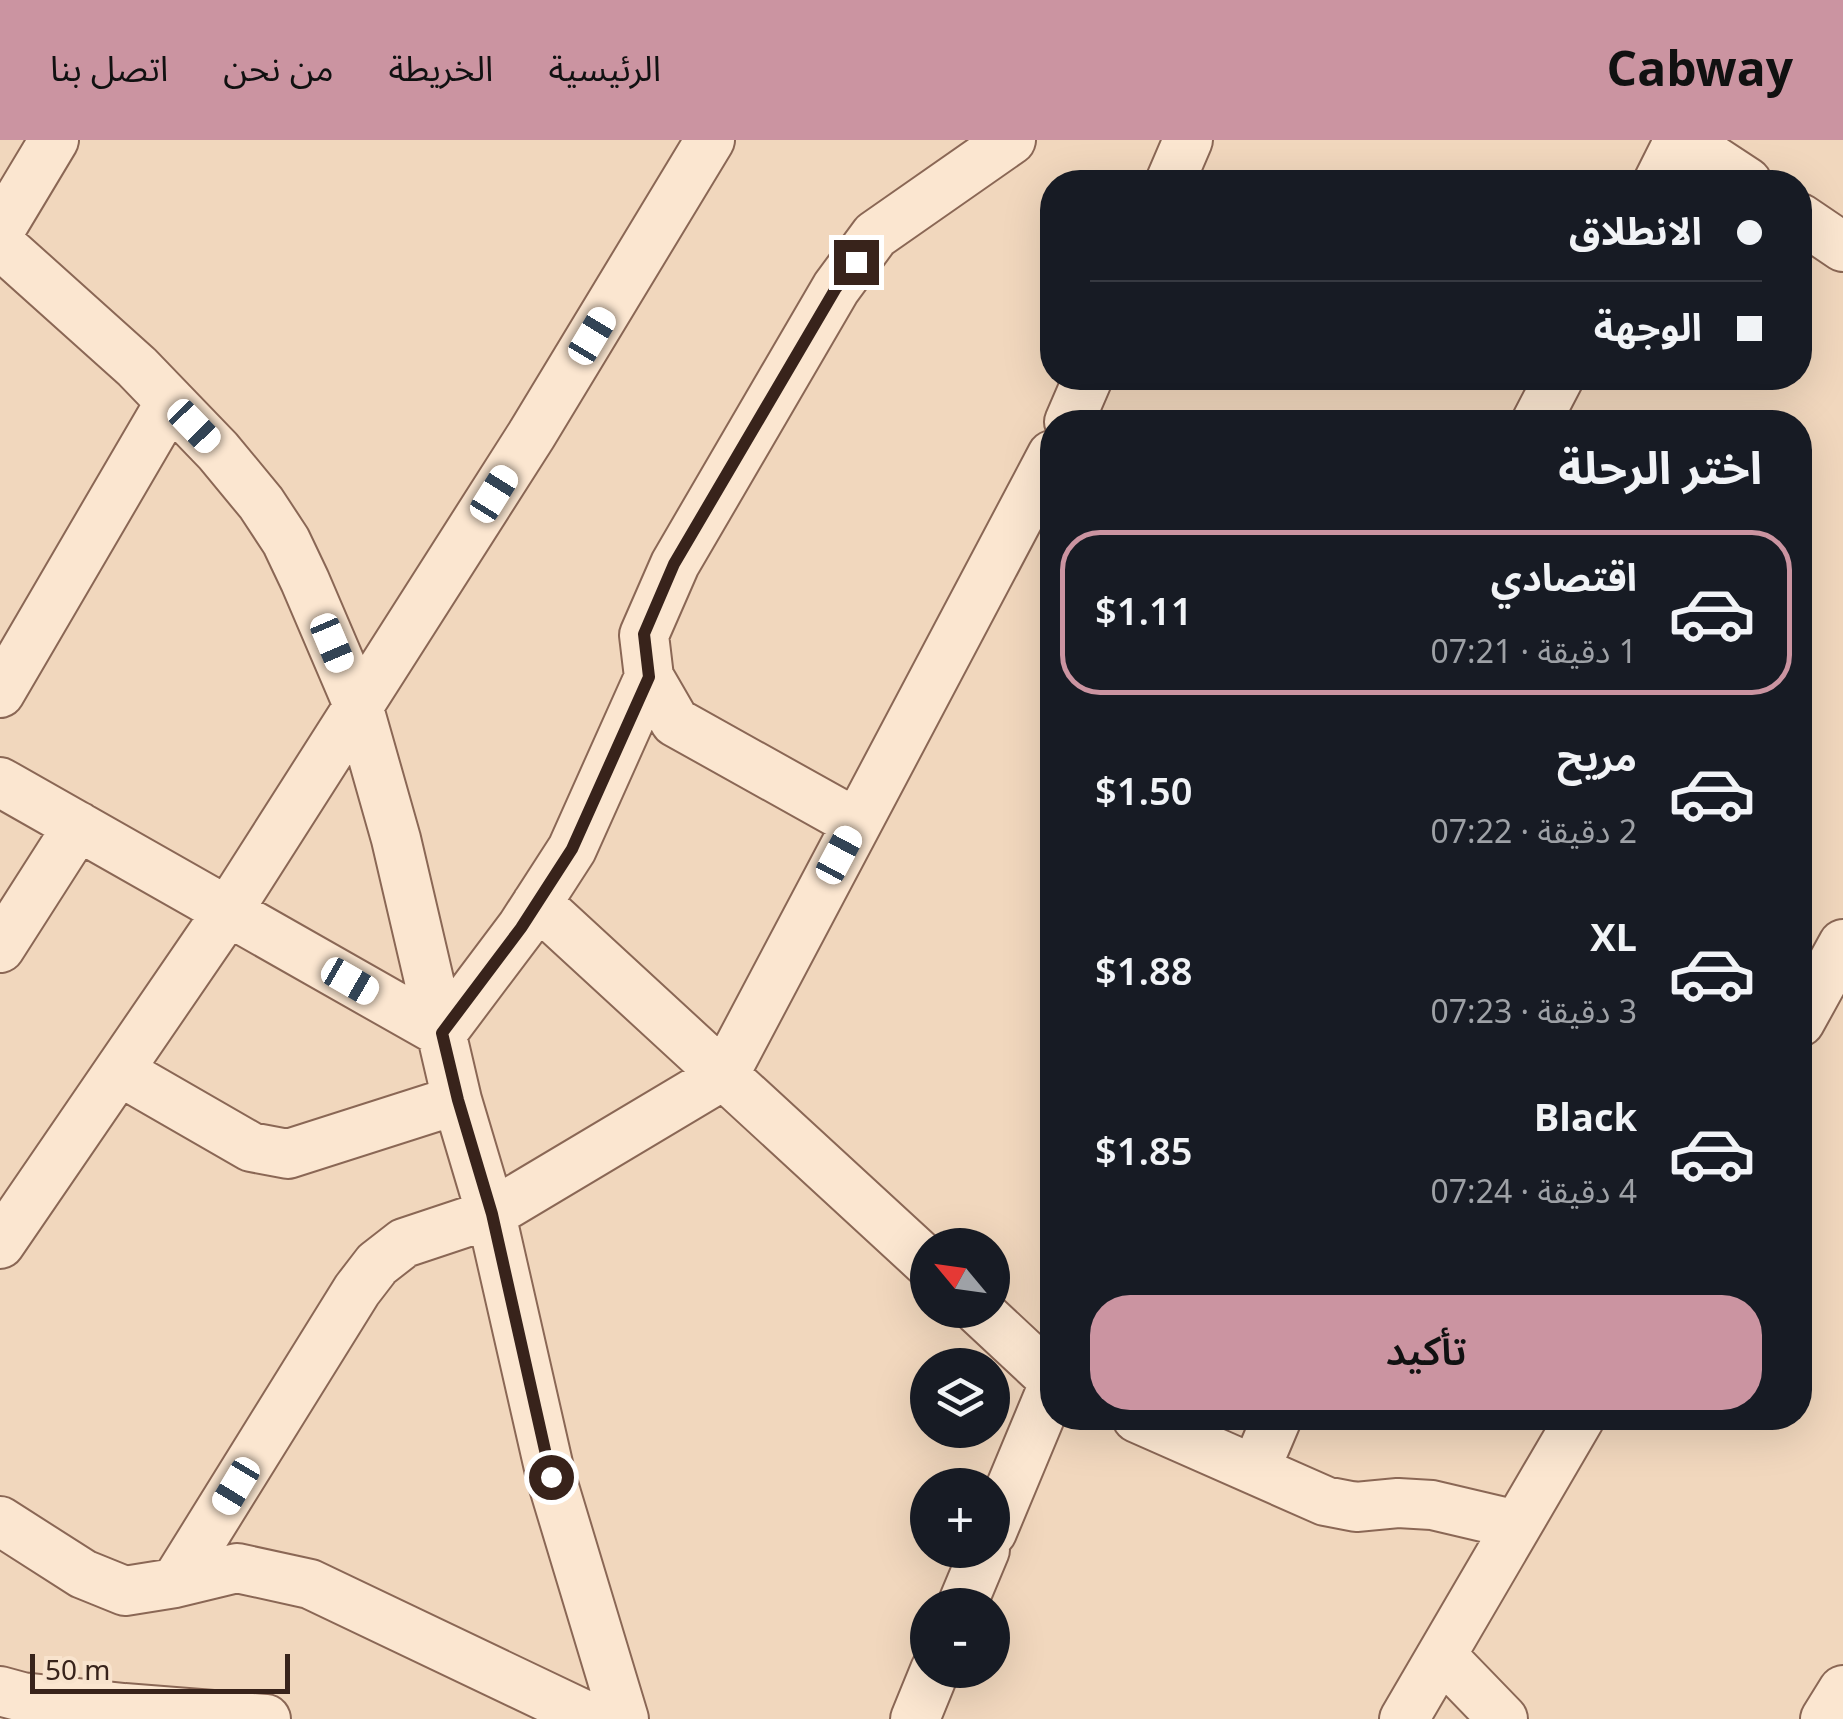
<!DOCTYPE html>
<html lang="ar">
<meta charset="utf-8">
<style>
:root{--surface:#171b24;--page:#242831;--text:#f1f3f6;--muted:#9ea1a6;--line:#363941;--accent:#cb94a1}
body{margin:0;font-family:Georgia,"Noto Sans Arabic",serif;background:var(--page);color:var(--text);direction:rtl;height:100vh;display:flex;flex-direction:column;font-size:38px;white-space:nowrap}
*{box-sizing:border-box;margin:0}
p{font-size:32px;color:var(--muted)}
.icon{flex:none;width:55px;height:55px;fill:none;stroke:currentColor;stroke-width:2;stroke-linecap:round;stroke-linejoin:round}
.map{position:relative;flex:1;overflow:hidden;direction:ltr}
.side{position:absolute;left:1040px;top:270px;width:772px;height:1020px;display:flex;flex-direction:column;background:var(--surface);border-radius:40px;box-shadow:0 10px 40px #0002;direction:rtl}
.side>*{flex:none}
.banner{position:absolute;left:1040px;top:30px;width:772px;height:220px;border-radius:40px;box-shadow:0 10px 40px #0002;direction:rtl;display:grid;align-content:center;height:220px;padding:0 50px;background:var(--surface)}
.needle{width:65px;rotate:299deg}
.fabs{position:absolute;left:910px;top:1088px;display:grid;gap:20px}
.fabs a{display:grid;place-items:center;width:100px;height:100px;border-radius:50%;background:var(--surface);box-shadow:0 10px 40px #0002;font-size:50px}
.scale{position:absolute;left:30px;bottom:25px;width:260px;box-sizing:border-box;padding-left:10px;border:5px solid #38231b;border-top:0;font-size:28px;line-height:35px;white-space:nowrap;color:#38231b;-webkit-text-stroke:8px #f8e3cd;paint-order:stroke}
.end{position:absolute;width:45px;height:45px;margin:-22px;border:12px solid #38231b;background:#fff;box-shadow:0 0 0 5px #fff}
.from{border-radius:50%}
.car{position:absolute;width:30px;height:60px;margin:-30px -15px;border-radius:12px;box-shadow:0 0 8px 2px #0007;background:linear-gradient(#fff 24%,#345 0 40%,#fff 0 76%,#345 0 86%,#fff 0)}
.banner b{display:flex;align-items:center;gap:35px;height:95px;font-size:38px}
.banner b+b{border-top:2px solid var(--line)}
.banner i{width:25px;height:25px;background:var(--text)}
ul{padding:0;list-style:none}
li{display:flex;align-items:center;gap:30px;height:165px;margin:0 20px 15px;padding:0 30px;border:5px solid transparent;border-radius:40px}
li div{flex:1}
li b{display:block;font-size:38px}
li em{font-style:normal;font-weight:600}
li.active{border-color:var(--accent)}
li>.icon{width:90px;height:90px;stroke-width:1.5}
h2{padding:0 50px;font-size:45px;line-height:120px}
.button{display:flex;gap:20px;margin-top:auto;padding:20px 50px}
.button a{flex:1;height:115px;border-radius:40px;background:var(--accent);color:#111;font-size:40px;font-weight:600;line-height:115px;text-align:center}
header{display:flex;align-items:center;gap:60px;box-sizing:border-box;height:140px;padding:0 50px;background:var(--accent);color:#111}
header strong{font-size:48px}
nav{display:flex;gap:55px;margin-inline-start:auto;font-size:35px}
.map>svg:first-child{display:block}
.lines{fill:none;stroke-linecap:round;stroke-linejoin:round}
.minor-casing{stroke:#8a6755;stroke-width:52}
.minor{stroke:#fbe6d0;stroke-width:48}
.route{stroke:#38231b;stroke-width:12}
</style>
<header>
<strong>Cabway</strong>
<nav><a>الرئيسية</a><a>الخريطة</a><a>من نحن</a><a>اتصل بنا</a></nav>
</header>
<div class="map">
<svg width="1843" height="1579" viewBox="0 0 1843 1579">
<rect width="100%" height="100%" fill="#f1d7bd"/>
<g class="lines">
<!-- minor casing -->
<g class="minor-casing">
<path id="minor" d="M1683,0L1747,42
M1170,42L1188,0
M1658,42L1679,0
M1800,78L1843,107
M0,90L54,0
M0,104L137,227L218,311L261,363L286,401L305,441L358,565L396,699L457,960L491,1074L551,1337L624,1579
M1069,282L1088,238
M1536,282L1559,238
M0,553L170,262
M0,642L442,893L521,788L572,709L649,537
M856,683L675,582L649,537L644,495L675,424L836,148L875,95L1011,0
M537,763L928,1123
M0,808L78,686
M1800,882L1843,804
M119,931L251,1007L288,1014L457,960
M0,1104L228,771L532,294L710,0
M978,1170L1052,1239
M1137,1278L1325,1361L1356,1367L1398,1363L1432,1365L1517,1385
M1255,1330L1277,1278
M0,1381L83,1434L125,1451L175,1443L237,1428L310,1444L593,1579
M992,1392L1052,1248
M175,1443L357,1150L377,1124L404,1103L491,1074L724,935L1052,315
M962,1465L985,1410
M1442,1516L1503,1579
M0,1551L22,1557L124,1568L266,1579
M915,1579L935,1530
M1404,1579L1580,1278
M1825,1579L1843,1550"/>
</g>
<!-- minor -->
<use href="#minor" class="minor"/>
</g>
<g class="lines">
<!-- route -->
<path class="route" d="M551,1337L492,1074L458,960L442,893L521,788L572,709L649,537L644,494L674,424L836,148L856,122"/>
</g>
</svg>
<div class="fabs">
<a><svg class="needle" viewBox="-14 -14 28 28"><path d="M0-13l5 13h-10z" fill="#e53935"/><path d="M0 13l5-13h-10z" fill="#9ea1a6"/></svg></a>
<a><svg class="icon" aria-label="layers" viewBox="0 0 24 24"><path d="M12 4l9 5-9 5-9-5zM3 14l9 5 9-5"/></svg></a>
<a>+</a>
<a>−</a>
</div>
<div class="scale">50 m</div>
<i class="end from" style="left:551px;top:1337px"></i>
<i class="end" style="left:856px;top:122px"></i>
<i class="car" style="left:592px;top:196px;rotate:31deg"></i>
<i class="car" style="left:194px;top:286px;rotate:136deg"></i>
<i class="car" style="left:494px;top:354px;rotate:32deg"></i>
<i class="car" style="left:332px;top:503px;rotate:157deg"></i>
<i class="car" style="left:839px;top:715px;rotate:28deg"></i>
<i class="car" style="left:350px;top:841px;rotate:120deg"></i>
<i class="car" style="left:236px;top:1346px;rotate:211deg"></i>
<div class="banner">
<b><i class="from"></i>الانطلاق</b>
<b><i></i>الوجهة</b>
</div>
<section class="side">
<h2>اختر الرحلة</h2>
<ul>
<li class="active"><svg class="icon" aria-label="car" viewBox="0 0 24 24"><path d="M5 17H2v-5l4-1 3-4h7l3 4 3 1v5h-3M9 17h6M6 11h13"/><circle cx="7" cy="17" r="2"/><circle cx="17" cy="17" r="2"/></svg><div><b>اقتصادي</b><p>1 دقيقة · 07:21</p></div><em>$1.11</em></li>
<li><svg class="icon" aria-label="car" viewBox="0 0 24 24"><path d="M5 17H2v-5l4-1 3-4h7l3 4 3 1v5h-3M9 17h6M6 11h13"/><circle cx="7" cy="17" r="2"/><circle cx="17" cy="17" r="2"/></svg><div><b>مريح</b><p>2 دقيقة · 07:22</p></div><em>$1.50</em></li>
<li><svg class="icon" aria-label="car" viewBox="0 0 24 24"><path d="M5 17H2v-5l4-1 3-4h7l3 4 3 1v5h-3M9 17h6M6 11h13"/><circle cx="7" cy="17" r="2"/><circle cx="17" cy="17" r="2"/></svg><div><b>XL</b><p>3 دقيقة · 07:23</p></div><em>$1.88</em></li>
<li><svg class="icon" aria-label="car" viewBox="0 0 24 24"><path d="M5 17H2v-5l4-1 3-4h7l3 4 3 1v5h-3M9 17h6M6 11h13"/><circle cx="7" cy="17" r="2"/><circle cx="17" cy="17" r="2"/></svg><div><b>Black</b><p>4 دقيقة · 07:24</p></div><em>$1.85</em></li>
</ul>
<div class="button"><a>تأكيد</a></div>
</section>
</div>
